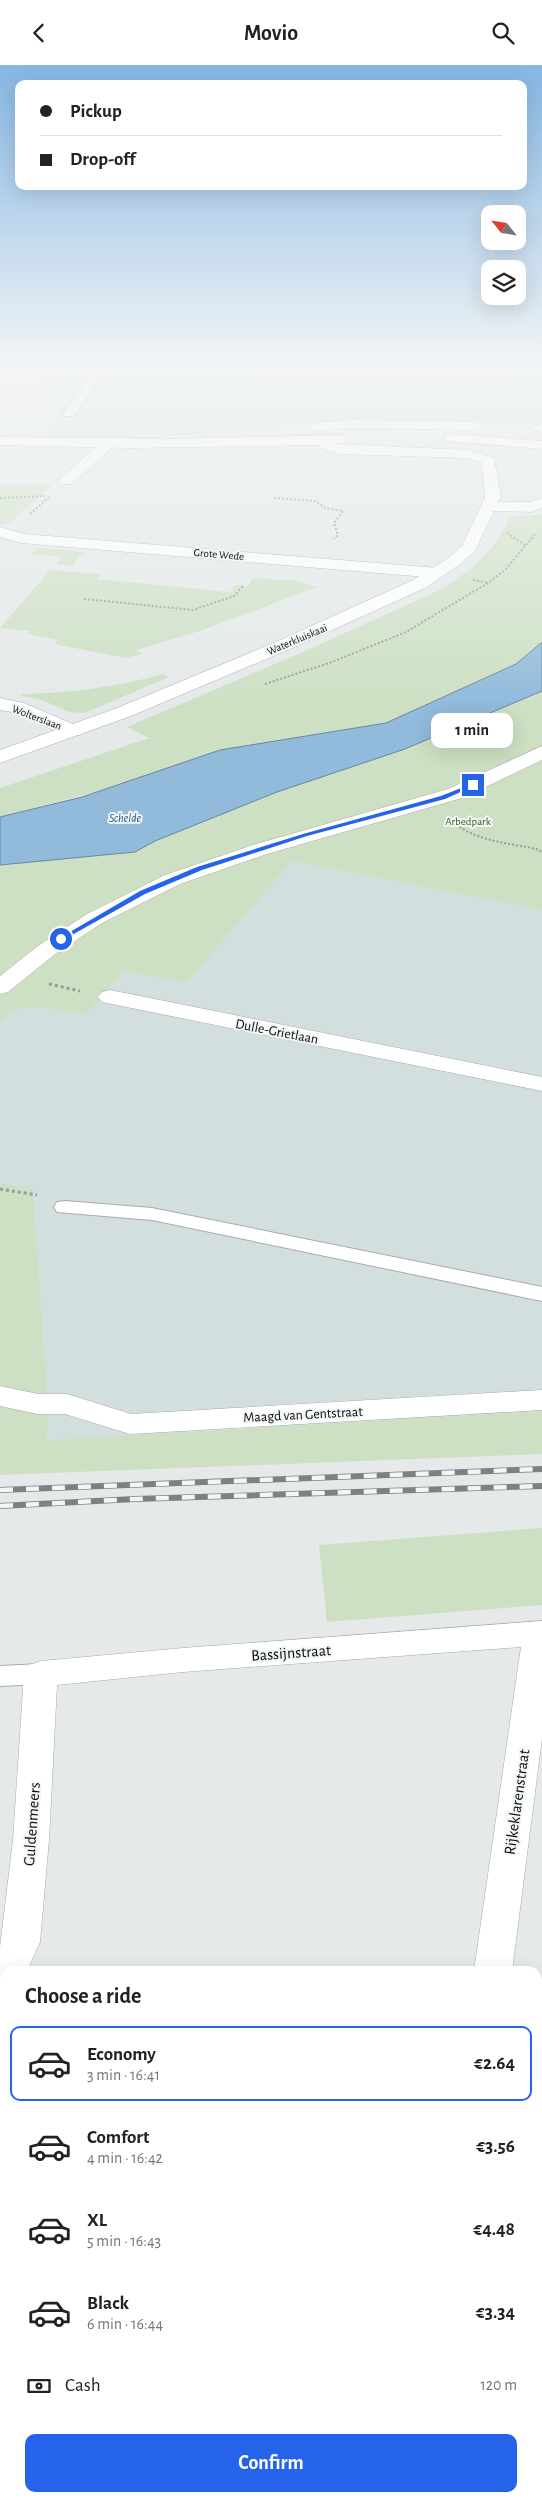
<!DOCTYPE html>
<meta charset="utf-8">
<style>
:root{--surface:#fff;--page:#f2f2f2;--text:#222;--muted:#767676;--line:#e0e0e0;--accent:#2563eb}
body{margin:0;font-family:"Alegreya Sans",sans-serif;background:var(--page);color:var(--text);height:100vh;display:flex;flex-direction:column;font-size:19px;white-space:nowrap}
*{box-sizing:border-box;margin:0}
p{font-size:16px;color:var(--muted)}
.icon{flex:none;width:28px;height:28px;fill:none;stroke:currentColor;stroke-width:2;stroke-linecap:round;stroke-linejoin:round}
.map{position:relative;flex:1;overflow:hidden}
.details{position:absolute;left:0px;top:1901px;width:542px;height:536px;display:flex;flex-direction:column;background:var(--surface);border-radius:15px 15px 0 0;box-shadow:0 5px 20px #0002}
.details>*{flex:none}
.guide{position:absolute;left:15px;top:15px;width:512px;height:110px;border-radius:10px;box-shadow:0 5px 20px #0002;display:grid;align-content:center;height:110px;padding:0 25px;background:var(--surface)}
.needle{width:32px;rotate:300deg}
.fabs{position:absolute;left:481px;top:140px;display:grid;gap:10px}
.fabs a{display:grid;place-items:center;width:45px;height:45px;border-radius:10px;background:var(--surface);box-shadow:0 5px 20px #0002;font-size:25px}
.end{position:absolute;width:22px;height:22px;margin:-11px;border:6px solid #2563eb;background:#fff;box-shadow:0 0 0 2px #fff}
.from{border-radius:50%}
.bubble{position:absolute;height:35px;border-radius:10px;background:var(--surface);box-shadow:0 5px 20px #0002;font-size:16px;font-weight:700;line-height:35px;text-align:center}
.guide b{display:flex;align-items:center;gap:18px;height:48px;font-size:19px}
.guide b+b{border-top:1px solid var(--line)}
.guide i{width:12px;height:12px;background:var(--text)}
ul{padding:0;list-style:none}
li{display:flex;align-items:center;gap:15px;height:75px;margin:0 10px 8px;padding:0 15px;border:2px solid transparent;border-radius:10px}
li div{flex:1}
li b{display:block;font-size:19px}
li em{font-style:normal;font-weight:700}
li.selected{border-color:var(--accent)}
li>.icon{width:45px;height:45px;stroke-width:1.5}
h2{padding:0 25px;font-size:22px;line-height:60px}
.pay{display:flex;align-items:center;gap:12px;height:55px;padding:0 25px;font-size:19px}
.pay p{margin-inline-start:auto}
.button{display:flex;gap:10px;margin-top:auto;padding:10px 25px}
.button a{flex:1;height:58px;border-radius:10px;background:var(--accent);color:#fff;font-size:20px;font-weight:700;line-height:58px;text-align:center}
header{display:flex;justify-content:space-between;align-items:center;height:65px;padding:0 25px;background:var(--surface);font-size:22px;font-weight:700}
.map>svg:first-child{display:block}
.built{fill:#d2dfde}
.green{fill:#cde0c3}
.water{fill:#91badb;stroke:#69869d}
.lines{fill:none;stroke-linecap:round;stroke-linejoin:round}
.lane-casing{stroke:#a8acab;stroke-width:2}
.street-casing{stroke:#a8acab;stroke-width:1}
.secondary-casing{stroke:#a8acab;stroke-width:1}
.path-far1{stroke:#979a9a;stroke-width:2;stroke-dasharray:2 2;stroke-linecap:butt}
.path{stroke:#979a9a;stroke-width:3;stroke-dasharray:3 3;stroke-linecap:butt}
.lane{fill:#fff;fill-rule:evenodd}
.street{fill:#fff;fill-rule:evenodd}
.secondary{fill:#fff;fill-rule:evenodd}
.rail-casing{stroke:#7e8181;stroke-width:6}
.rail{stroke:#f3f6f6;stroke-width:4.5;stroke-dasharray:13;stroke-linecap:butt}
.route{fill:#2563eb}
.labels{text-anchor:middle;stroke-width:4;stroke-linejoin:round;paint-order:stroke}
.far-street-label{font-size:11px;fill:#0b0c0c;stroke:#f3f6f6}
.far-park-label{font-size:11px;fill:#33571d;stroke:#f3f6f6}
.far-water-label{font-size:12px;font-style:italic;fill:#165782;stroke:#f3f6f6}
.street-label{font-size:14px;fill:#0b0c0c;stroke:#f3f6f6}
.near-street-label{font-size:16px;fill:#0b0c0c;stroke:#f3f6f6}
</style>
<header><svg class="icon" aria-label="back" viewBox="0 0 24 24"><path d="M15 5l-7 7 7 7"/></svg>Movio<svg class="icon" aria-label="search" viewBox="0 0 24 24"><circle cx="10" cy="10" r="6"/><path d="M15 15l6 6"/></svg></header>
<div class="map">
<svg width="542" height="2437" viewBox="0 0 542 2437">
<rect width="100%" height="100%" fill="#e5e9e9"/>
<!-- built -->
<path class="built" d="M74,302H542V357L366,354L302,358L255,366L132,374L45,372L65,331L43,328Z
M292,796L542,845V1346L46,1375L49,1351L33,1124L0,1118V959L12,945L43,942L86,950L123,906L186,918Z"/>
<!-- green -->
<path class="green" d="M0,419L52,420L10,458L0,460Z
M542,449V577L516,599L386,658L298,673L0,752V723L149,673L127,662L303,587L440,525L471,504L494,480L511,452Z
M37,483L83,487L72,501L56,499L62,492L31,489Z
M50,505L101,509L97,514L231,527L235,520L248,521L253,513L299,516L317,522L200,566L136,585L143,589L125,593L54,579L58,575L28,569L30,566L0,563Z
M164,609L169,612L85,648L69,647L42,635L21,631V629C71,628 116,622 164,609Z
M542,626V845L292,796L186,918L123,906L86,950L43,942L12,945L0,959V800L135,787L155,776L277,727L405,684Z
M0,1118L33,1124L49,1351L46,1375L542,1346V1389L0,1410Z
M542,1463V1540L327,1557L319,1480Z"/>
<!-- water -->
<path class="water" d="M542,577V626L405,684L277,727L155,776L135,787L0,800V752L82,732L220,685L386,658L516,599Z"/>
<g class="lines">
<!-- lane casing -->
<g class="lane-casing">
<path id="lane" d="M41,302H52L35,319L0,317V311L28,313Z
M97,302H108L73,351H65L63,349Z
M65,1136L152,1143L542,1222V1236L152,1155L57,1147L54,1142L57,1137Z
M41,1599L51,1602L55,1609L51,1616L41,1619L0,1621V1601Z"/>
</g>
<!-- street casing -->
<g class="street-casing">
<path id="street" d="M542,359V367L535,366L533,363L535,360Z
M108,375L113,376L115,379L113,382L71,419H61L59,416L61,413L103,376Z
M0,462L24,469L438,503L446,508L438,513L21,478L0,472Z
M0,633L24,638L80,662L82,666L80,670H66L12,647L0,645Z
M542,681V695L462,733L267,789L180,819L102,858L54,890L8,927L0,929V911L38,881L87,849L165,810L253,780L448,724Z
M110,925L542,1012V1026L102,937L98,932L102,927Z
M0,1321L38,1329H67L131,1349L542,1325V1345L130,1369L65,1349H38L0,1341Z
M542,1556V1673L512,1906H474L521,1582L183,1607L57,1620L49,1775L40,1877L27,1906H5V1921L0,1920V1882L13,1775L24,1609L29,1600L41,1596L183,1583Z
M0,2361L5,2363V2409L0,2407Z
M98,2432H153L155,2437H100Z
M399,2432H445L444,2437H398Z"/>
</g>
<!-- secondary casing -->
<g class="secondary-casing">
<path id="secondary" d="M352,355L476,357L483,361L476,365L352,363L316,366L309,362L316,358Z
M451,369L542,376V384L446,376L444,373Z
M341,370L348,374L346,377L335,379L468,385L494,393L501,432L498,437H530L542,433V443L532,447L494,446L475,486L459,500L425,523L290,584L131,651L0,698V685L117,643L278,576L413,515L447,494L462,481L485,432L482,398L467,393L342,389L325,385L318,380L130,383L0,380V372L162,374Z"/>
</g>
<!-- path-far1 -->
<path class="path-far1" d="M0,433L45,431
M274,433L316,436L325,443L343,446L334,458L338,470L334,474
M30,449L49,432
M507,468L525,480
M473,515L488,518
M84,534L193,545L234,531L244,520
M265,619L332,597L406,567L488,518L505,505L536,468
M453,757C471,772 493,776 515,780C525,782 534,782 542,787"/>
<!-- path -->
<path class="path" d="M49,919L80,926
M0,1124L37,1130"/>
<!-- lane -->
<use href="#lane" class="lane"/>
<!-- street -->
<use href="#street" class="street"/>
<!-- secondary -->
<use href="#secondary" class="secondary"/>
<!-- rail casing -->
<g class="rail-casing">
<path id="rail" d="M0,1425L542,1404
M0,1441L135,1434L542,1421"/>
</g>
<!-- rail -->
<use href="#rail" class="rail"/>
</g>
<!-- sky -->
<linearGradient id="sky" x2="0" y2="1"><stop stop-color="#85b6e3"/><stop offset="0.47" stop-color="#f3f5f5"/><stop offset="1" stop-color="#f3f5f5" stop-opacity="0"/></linearGradient>
<rect width="542" height="643" fill="url(#sky)"/>
<!-- route -->
<path class="route" d="M471,719L476,720L445,734L307,771L202,805L145,829L63,875L58,874L140,826L197,802L303,769L441,731Z"/>
<g class="labels">
<!-- far-street labels -->
<g class="far-street-label">
<text transform="translate(219 489) rotate(5)" y="4">Grote Wede</text>
<text transform="translate(297 574) rotate(-23)" y="4">Waterkluiskaai</text>
<text transform="translate(37 652) rotate(21)" y="4">Wolterslaan</text>
</g>
<!-- far-park labels -->
<g class="far-park-label">
<text x="468" y="760">Arbedpark</text>
</g>
<!-- far-water labels -->
<g class="far-water-label">
<text x="125" y="757">Schelde</text>
</g>
<!-- street labels -->
<g class="street-label">
<text transform="translate(277 966) rotate(11)" y="5">Dulle-Grietlaan</text>
<text transform="translate(303 1349) rotate(-3)" y="5">Maagd van Gentstraat</text>
</g>
<!-- near-street labels -->
<g class="near-street-label">
<text transform="translate(291 1587) rotate(-4)" y="6">Bassijnstraat</text>
<text transform="translate(516 1737) rotate(-82)" y="6">Rijkeklarenstraat</text>
<text transform="translate(31 1759) rotate(-86)" y="6">Guldenmeers</text>
</g>
</g>
</svg>
<div class="fabs">
<a><svg class="needle" viewBox="-14 -14 28 28"><path d="M0-13l5 13h-10z" fill="#e53935"/><path d="M0 13l5-13h-10z" fill="#767676"/></svg></a>
<a><svg class="icon" aria-label="layers" viewBox="0 0 24 24"><path d="M12 4l9 5-9 5-9-5zM3 14l9 5 9-5"/></svg></a>
</div>
<i class="end from" style="left:61px;top:874px"></i>
<i class="end" style="left:473px;top:720px"></i>
<div class="bubble" style="left:431px;top:648px;width:82px">1 min</div>
<div class="guide">
<b><i class="from"></i>Pickup</b>
<b><i></i>Drop-off</b>
</div>
<section class="details">
<h2>Choose a ride</h2>
<ul>
<li class="selected"><svg class="icon" aria-label="car" viewBox="0 0 24 24"><path d="M5 17H2v-5l4-1 3-4h7l3 4 3 1v5h-3M9 17h6M6 11h13"/><circle cx="7" cy="17" r="2"/><circle cx="17" cy="17" r="2"/></svg><div><b>Economy</b><p>3 min · 16:41</p></div><em>€2.64</em></li>
<li><svg class="icon" aria-label="car" viewBox="0 0 24 24"><path d="M5 17H2v-5l4-1 3-4h7l3 4 3 1v5h-3M9 17h6M6 11h13"/><circle cx="7" cy="17" r="2"/><circle cx="17" cy="17" r="2"/></svg><div><b>Comfort</b><p>4 min · 16:42</p></div><em>€3.56</em></li>
<li><svg class="icon" aria-label="car" viewBox="0 0 24 24"><path d="M5 17H2v-5l4-1 3-4h7l3 4 3 1v5h-3M9 17h6M6 11h13"/><circle cx="7" cy="17" r="2"/><circle cx="17" cy="17" r="2"/></svg><div><b>XL</b><p>5 min · 16:43</p></div><em>€4.48</em></li>
<li><svg class="icon" aria-label="car" viewBox="0 0 24 24"><path d="M5 17H2v-5l4-1 3-4h7l3 4 3 1v5h-3M9 17h6M6 11h13"/><circle cx="7" cy="17" r="2"/><circle cx="17" cy="17" r="2"/></svg><div><b>Black</b><p>6 min · 16:44</p></div><em>€3.34</em></li>
</ul>
<div class="pay"><svg class="icon" aria-label="cash" viewBox="0 0 24 24"><path d="M3 7h18v10H3z"/><circle cx="12" cy="12" r="2"/></svg>Cash<p>120 m</p></div>
<div class="button"><a>Confirm</a></div>
</section>
</div>
